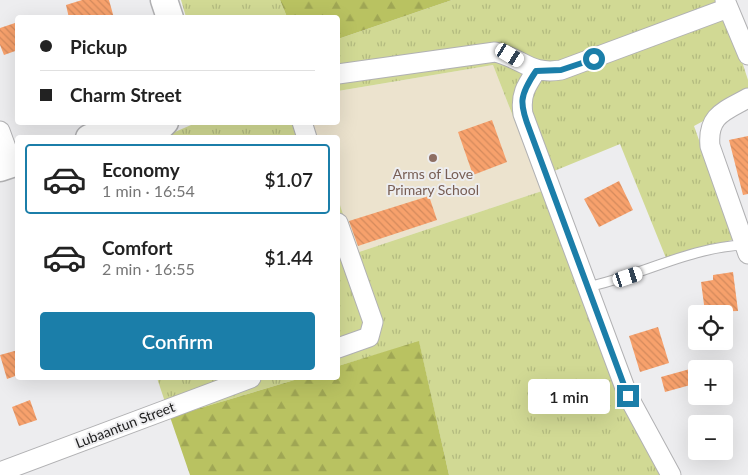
<!DOCTYPE html>
<meta charset="utf-8">
<style>
:root{--surface:#fff;--page:#f2f2f2;--text:#222;--muted:#767676;--line:#e0e0e0;--accent:#1b7ea9}
body{margin:0;font-family:Lato,sans-serif;background:var(--page);color:var(--text);height:100vh;display:flex;flex-direction:column;font-size:19px;white-space:nowrap}
*{box-sizing:border-box;margin:0}
p{font-size:16px;color:var(--muted)}
.icon{flex:none;width:28px;height:28px;fill:none;stroke:currentColor;stroke-width:2;stroke-linecap:round;stroke-linejoin:round}
.map{position:relative;flex:1;overflow:hidden}
.details{position:absolute;left:15px;top:135px;width:325px;height:245px;display:flex;flex-direction:column;background:var(--surface);border-radius:5px;box-shadow:0 5px 20px #0002}
.details>*{flex:none}
.hud{position:absolute;left:15px;top:15px;width:325px;height:110px;border-radius:5px;box-shadow:0 5px 20px #0002;display:grid;align-content:center;height:110px;padding:0 25px;background:var(--surface)}
.buttons{position:absolute;left:688px;top:305px;display:grid;gap:10px}
.buttons a{display:grid;place-items:center;width:45px;height:45px;border-radius:5px;background:var(--surface);box-shadow:0 5px 20px #0002;font-size:25px}
.end{position:absolute;width:22px;height:22px;margin:-11px;border:6px solid #1b7ea9;background:#fff;box-shadow:0 0 0 2px #fff}
.from{border-radius:50%}
.bubble{position:absolute;height:35px;border-radius:5px;background:var(--surface);box-shadow:0 5px 20px #0002;font-size:16px;font-weight:600;line-height:35px;text-align:center}
.car{position:absolute;width:15px;height:30px;margin:-15px -8px;border-radius:6px;box-shadow:0 0 4px 1px #0007;background:linear-gradient(#fff 24%,#345 0 40%,#fff 0 76%,#345 0 86%,#fff 0)}
.hud b{display:flex;align-items:center;gap:18px;height:48px;font-size:19px}
.hud b+b{border-top:1px solid var(--line)}
.hud i{width:12px;height:12px;background:var(--text)}
ul{padding:9px 0 0;list-style:none}
li{display:flex;align-items:center;gap:15px;height:70px;margin:0 10px 8px;padding:0 15px;border:2px solid transparent;border-radius:5px}
li div{flex:1}
li b{display:block;font-size:19px}
li em{font-style:normal;font-weight:600}
li.active{border-color:var(--accent)}
li>.icon{width:45px;height:45px;stroke-width:1.5}
.cta{display:flex;gap:10px;margin-top:auto;padding:10px 25px}
.cta a{flex:1;height:58px;border-radius:5px;background:var(--accent);color:#fff;font-size:20px;font-weight:600;line-height:58px;text-align:center}
.map>svg:first-child{display:block}
.education{fill:#ece3ce}
.grass{fill:url(#grass-tufts)}
.forest{fill:url(#forest-firs)}
.building{fill:url(#building-back-hatch)}
.lines{fill:none;stroke-linecap:round;stroke-linejoin:round}
.lane-casing{stroke:#b1b1b3;stroke-width:11}
.street-casing{stroke:#b1b1b3;stroke-width:21}
.secondary-casing{stroke:#b1b1b3;stroke-width:29}
.lane{stroke:#fff;stroke-width:9}
.street{stroke:#fff;stroke-width:19}
.secondary{stroke:#fff;stroke-width:26}
.route{stroke:#1b7ea9;stroke-width:6}
.education-dot{fill:#8d6e63;stroke:#ededef;stroke-width:2}
.labels{text-anchor:middle;stroke-width:4;stroke-linejoin:round;paint-order:stroke}
.education-label{font-size:14px;fill:#785e54;stroke:#ededef}
.street-label{font-size:14px;fill:#1e1e1e;stroke:#ededef}
</style>
<div class="map">
<svg width="748" height="475" viewBox="0 0 748 475">
<defs>
<pattern id="grass-tufts" width="24" height="20" patternUnits="userSpaceOnUse" patternTransform="scale(1.25)"><rect width="24" height="20" fill="#d1d994"/><path d="M3 7l-1-3M5 7V3M7 7l1-3M15 17l-1-3M17 17v-4M19 17l1-3" fill="none" stroke="#b3ba7f"/></pattern>
<pattern id="forest-firs" width="22" height="20" patternUnits="userSpaceOnUse" patternTransform="scale(1.25)"><rect width="22" height="20" fill="#b9c261"/><path d="M5 1l3.5 6h-7zM16 11l3.5 6h-7z" fill="#9fa654"/></pattern>
<pattern id="building-back-hatch" width="6" height="6" patternUnits="userSpaceOnUse" patternTransform="scale(1.25)"><rect width="6" height="6" fill="#f7a16c"/><path d="M-1 5l2 2M0 0l6 6M5-1l2 2" fill="none" stroke="#d38a5d"/></pattern>
</defs>
<rect width="100%" height="100%" fill="#ededef"/>
<!-- education -->
<path class="education" d="M493,65L542,191L356,253L338,199V138L317,137L312,123L338,122V91Z"/>
<!-- grass -->
<path class="grass" d="M181,0H280L287,17H186Z
M452,0H722L748,80V97L694,126L734,239L668,263L620,144L537,178L493,65L338,91V39Z
M198,122L312,123L317,137L161,138Z
M542,191L625,410L666,475H449L419,342L338,366V199L356,253Z
M157,378H301L170,417Z"/>
<!-- forest -->
<path class="forest" d="M280,0H452L338,39V18L287,17Z
M419,341L449,475H190L170,417L301,378H338V366Z"/>
<!-- building -->
<path class="building" d="M82,0H109L114,18H69L66,5Z
M18,22V50L4,55L0,45V28Z
M492,120L507,162L473,175L458,132Z
M748,136V194L743,195L729,140Z
M619,181L633,210L599,227L584,199Z
M429,196L437,220L358,246L349,221Z
M733,272L738,311L705,312L701,282L713,280V275Z
M658,327L669,363L640,372L629,336Z
M18,350V375L7,379L0,355Z
M690,369L694,384L665,392L661,377Z
M30,400L37,420L19,426L12,407Z"/>
<g class="lines">
<!-- lane casing -->
<g class="lane-casing">
<path id="lane" d="M587,287C640,276 690,247 744,245"/>
</g>
<!-- street casing -->
<g class="street-casing">
<path id="street" d="M725,0L748,55
M536,71C526,86 520,95 523,114L628,396L671,475
M338,74L495,52C524,59 530,75 561,70L728,8
M748,98C725,111 707,115 710,146L748,254
M302,122L307,138
M0,131L12,164
M338,223L373,322L369,337L338,348
M0,472L251,378"/>
</g>
<!-- secondary casing -->
<g class="secondary-casing">
<path id="secondary" d="M164,0L170,18
M89,138L132,122
M138,138L155,132L165,122
M0,168L18,162"/>
</g>
<!-- lane -->
<use href="#lane" class="lane"/>
<!-- street -->
<use href="#street" class="street"/>
<!-- secondary -->
<use href="#secondary" class="secondary"/>
</g>
<g class="lines">
<!-- route -->
<path class="route" d="M594,59L561,70L536,71C519,96 519,103 530,131L628,396"/>
</g>
<!-- markers -->
<circle class="education-dot" cx="433" cy="158" r="5"/>
<g class="labels">
<!-- education labels -->
<g class="education-label">
<text x="433" y="179">Arms of Love<tspan x="433" dy="16">Primary School</tspan></text>
</g>
<!-- street labels -->
<g class="street-label">
<text transform="translate(125 425) rotate(-21)" y="5">Lubaantun Street</text>
</g>
</g>
</svg>
<div class="buttons">
<a><svg class="icon" aria-label="locate" viewBox="0 0 24 24"><circle cx="12" cy="12" r="6"/><path d="M12 2v4M12 18v4M2 12h4M18 12h4"/></svg></a>
<a>+</a>
<a>−</a>
</div>
<i class="end from" style="left:594px;top:59px"></i>
<i class="end" style="left:628px;top:396px"></i>
<div class="bubble" style="left:528px;top:379px;width:82px">1 min</div>
<i class="car" style="left:510px;top:55px;rotate:121deg"></i>
<i class="car" style="left:628px;top:277px;rotate:72deg"></i>
<div class="hud">
<b><i class="from"></i>Pickup</b>
<b><i></i>Charm Street</b>
</div>
<section class="details">
<ul>
<li class="active"><svg class="icon" aria-label="car" viewBox="0 0 24 24"><path d="M5 17H2v-5l4-1 3-4h7l3 4 3 1v5h-3M9 17h6M6 11h13"/><circle cx="7" cy="17" r="2"/><circle cx="17" cy="17" r="2"/></svg><div><b>Economy</b><p>1 min · 16:54</p></div><em>$1.07</em></li>
<li><svg class="icon" aria-label="car" viewBox="0 0 24 24"><path d="M5 17H2v-5l4-1 3-4h7l3 4 3 1v5h-3M9 17h6M6 11h13"/><circle cx="7" cy="17" r="2"/><circle cx="17" cy="17" r="2"/></svg><div><b>Comfort</b><p>2 min · 16:55</p></div><em>$1.44</em></li>
</ul>
<div class="cta"><a>Confirm</a></div>
</section>
</div>
